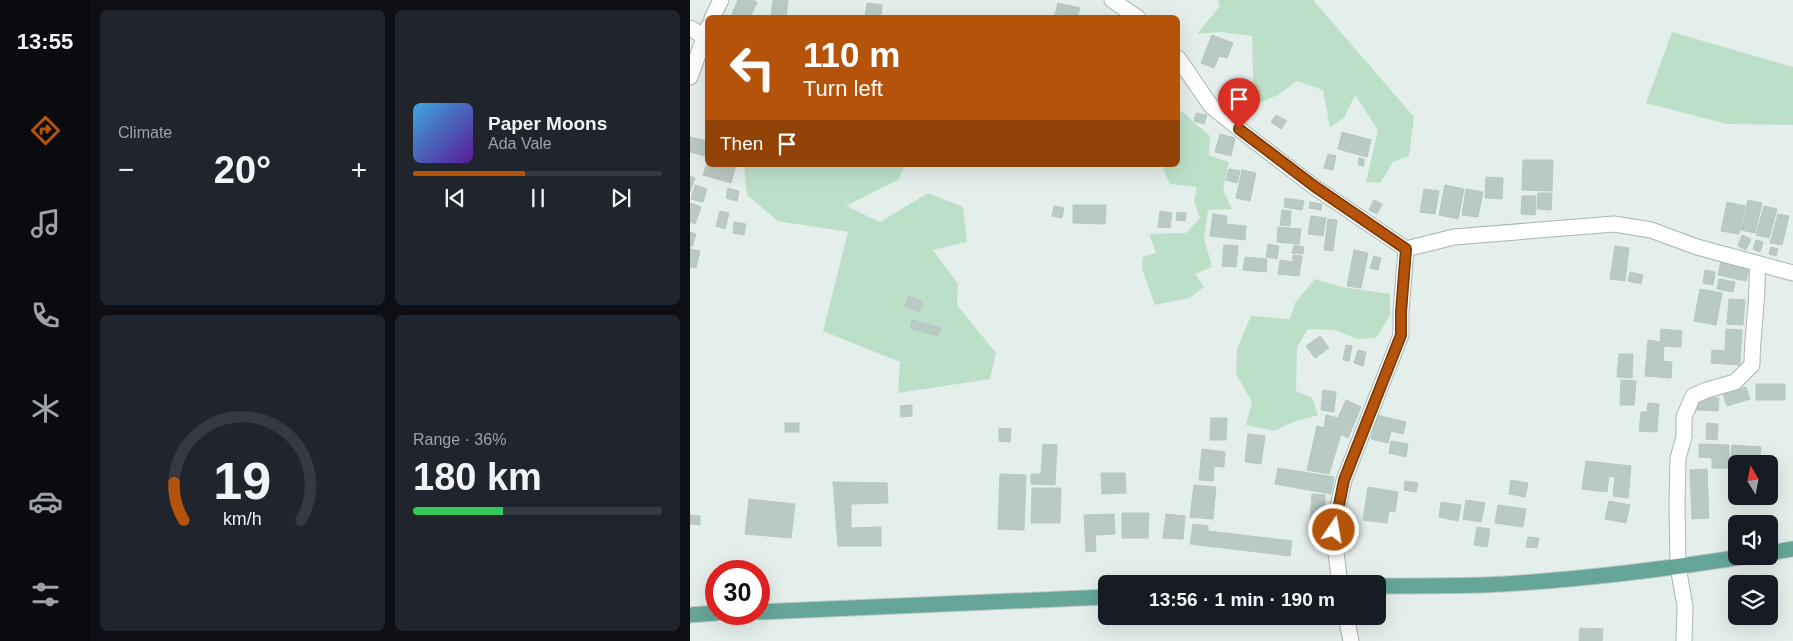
<!DOCTYPE html>
<meta charset="utf-8">
<style>
body{margin:0;font-family:Arial,sans-serif;background:#20242c;color:#f1f3f6;height:100vh;display:flex;flex-direction:column;font-size:19px;white-space:nowrap}
*{box-sizing:border-box;margin:0}
p{font-size:16px;color:#9ea1a6}
.icon{flex:none;width:28px;height:28px;fill:none;stroke:currentColor;stroke-width:2;stroke-linecap:round;stroke-linejoin:round}
.map{position:relative;flex:1;overflow:hidden}
.sheet{display:flex;flex-direction:column;gap:10px;padding:10px;background:#0d0f14;width:600px}
.sheet>*{flex:none}
.top-card{position:absolute;left:15px;top:15px;width:475px;height:152px;border-radius:8px;box-shadow:0 5px 20px #0002;background:#b45309;color:#fff;overflow:hidden}
.needle{width:32px;rotate:350deg}
.buttons{position:absolute;left:1038px;top:455px;display:grid;gap:10px}
.buttons a{display:grid;place-items:center;width:50px;height:50px;border-radius:8px;background:#171b24;box-shadow:0 5px 20px #0002;font-size:25px}
.speed{position:absolute;left:15px;top:560px;display:flex;gap:10px;font-size:25px;font-weight:700;text-align:center}
.speed>*{display:grid;place-content:center;width:65px;height:65px;border-radius:50%;background:#171b24;box-shadow:0 5px 20px #0002;line-height:1}
.speed .limit{border:8px solid #d22;background:#fff;color:#111}
.pin{position:absolute;display:grid;place-items:center;width:42px;height:42px;color:#fff;margin:-51px -21px;border-radius:50% 50% 50% 0;rotate:-45deg;box-shadow:0 0 5px #0007}
.pin .icon{rotate:45deg}
.me{position:absolute;width:55px;margin:-28px;rotate:12deg;stroke-linejoin:round;filter:drop-shadow(0 0 4px #0008)}
.turn{display:flex;align-items:center;gap:18px;height:105px;padding:0 15px;font-size:22px}
.turn .icon{width:65px;height:65px;stroke-width:2.5}
.turn b{display:block;font-size:35px;line-height:42px}
.then{display:flex;align-items:center;height:48px;padding:0 15px;background:#0003;gap:10px;font-size:19px}
.big{font-size:38px;font-weight:700;line-height:1.1}
.sheet .tile{flex:1;display:flex;flex-direction:column;justify-content:center;gap:8px;min-width:0;padding:0 18px;border-radius:8px;background:#20242c}
.sheet .dial{align-items:center;gap:0}
.dial svg{height:130px;overflow:visible;fill:none;stroke:#363941;stroke-width:7;stroke-linecap:round;text-anchor:middle}
.dial text{fill:#f1f3f6;stroke:none}
.song{display:flex;align-items:center;gap:15px}
.cover{width:60px;height:60px;border-radius:8px;background:linear-gradient(135deg,hsl(200 70% 55%),hsl(270 70% 35%))}
.played{height:5px;border-radius:2px;background:linear-gradient(90deg,#b45309 45%,#363941 45%)}
.keys{display:flex;justify-content:space-around;direction:ltr}
.heat{display:flex;justify-content:space-between;align-items:center;font-size:28px;direction:ltr}
.charge{height:8px;border-radius:4px;background:linear-gradient(90deg,#34c759 36%,#363941 0)}
.sheet .tiles{flex:1;display:grid;gap:10px;grid-template-columns:repeat(2,1fr)}
.trip{position:absolute;left:408px;top:575px;width:288px;height:50px;border-radius:8px;background:#171b24;box-shadow:0 5px 20px #0002;font-weight:700;line-height:50px;text-align:center}
main{display:flex;flex:1;min-height:0}
.dock{display:flex;flex-direction:column;width:90px;justify-content:space-around;align-items:center;background:#090b0e;color:#9ea1a6}
.dock .icon{width:35px;height:35px}
.dock .selected{color:#b45309}
.dock b{font-size:22px;color:#f1f3f6}
.map>svg:first-child{display:block}
.green{fill:#bce0c7}
.building{fill:#b9c9c3;stroke:#b6c8c1}
.lines{fill:none;stroke-linecap:round;stroke-linejoin:round}
.minor-casing{stroke:#a6b7b2;stroke-width:17}
.major-casing{stroke:#c1cac8;stroke-width:17}
.minor{stroke:#fff;stroke-width:15}
.major{stroke:#66a699;stroke-width:15}
.route-casing{stroke:#753606;stroke-width:12}
.route{stroke:#b45309;stroke-width:9}
</style>
<main>
<nav class="dock">
<b>13:55</b>
<svg class="icon selected" aria-label="directions" viewBox="0 0 24 24"><path d="M12 3l9 9-9 9-9-9zM9 14v-3h6M13 9l2 2-2 2"/></svg>
<svg class="icon" aria-label="music" viewBox="0 0 24 24"><path d="M9 18V5l10-2v13"/><circle cx="6" cy="18" r="3"/><circle cx="16" cy="16" r="3"/></svg>
<svg class="icon" aria-label="phone" viewBox="0 0 24 24"><path d="M5 4h4l2 5-3 2q2 4 5 5l2-3 5 2v4C11 20 4 13 5 4z"/></svg>
<svg class="icon" aria-label="climate" viewBox="0 0 24 24"><path d="M12 3v18M4 7l16 10M4 17L20 7"/></svg>
<svg class="icon" aria-label="car" viewBox="0 0 24 24"><path d="M5 17H2v-5l4-1 3-4h7l3 4 3 1v5h-3M9 17h6M6 11h13"/><circle cx="7" cy="17" r="2"/><circle cx="17" cy="17" r="2"/></svg>
<svg class="icon" aria-label="filters" viewBox="0 0 24 24"><path d="M4 7h16M4 17h16"/><circle cx="9" cy="7" r="2"/><circle cx="15" cy="17" r="2"/></svg>
</nav>
<section class="sheet">
<div class="tiles">
<div class="tile"><p>Climate</p>
<div class="heat"><a>−</a><b class="big">20°</b><a>+</a></div>
</div>
<div class="tile">
<div class="song"><i class="cover"></i><div><b>Paper Moons</b><p>Ada Vale</p></div></div>
<div class="played"></div>
<div class="keys"><svg class="icon" aria-label="previous" viewBox="0 0 24 24"><path d="M18 5L8 12l10 7zM5 5v14"/></svg><svg class="icon" aria-label="pause" viewBox="0 0 24 24"><path d="M8 5v14M16 5v14"/></svg><svg class="icon" aria-label="next" viewBox="0 0 24 24"><path d="M6 5l10 7-10 7zM19 5v14"/></svg></div>
</div>
<div class="tile dial"><svg viewBox="0 0 100 80">
<path d="M14 69A42 42 0 1 1 86 69"/>
<path d="M14 69A42 42 0 0 1 8 46" stroke="#b45309"/>
<text x="50" y="56" font-size="32" font-weight="700">19</text>
<text x="50" y="72" font-size="11">km/h</text>
</svg></div>
<div class="tile"><p>Range · 36%</p><b class="big">180 km</b><div class="charge"></div></div>
</div>
</section>
<div class="map">
<svg width="1103" height="641" viewBox="0 0 1103 641">
<rect width="100%" height="100%" fill="#e4eeea"/>
<!-- green -->
<g class="green">
<path d="M528,0h95l101,117 -5,39 -16,6 -13,21 -14,-1 12,-52 -23,-35 -11,23 -14,9 -7,-37 -26,-9 -19,14 -24,10 -2,-69 -31,-4 -24,2 23,-28z"/>
<path d="M982,32l121,35v58l-66,-1 -81,-21z"/>
<path d="M488,110l3,1 29,25 -1,19 20,7 -6,28 9,19 -24,1 -4,28 8,29 -17,7 9,13 -15,11 -34,7 -13,-36 1,-12 13,-4 -7,-19 37,-1 14,-15 -6,-17 3,-14 -27,-3 -8,-18 -2,-1h18z"/>
<path d="M54,165h161l-6,14 -53,27 34,16 48,-29 35,14 4,35 -34,8 25,34 -1,21 39,48 -6,26 -92,14 2,-31 -77,-31 25,-99 -70,-11 -31,-26z"/>
<path d="M625,279l26,8 49,7v21l-14,23 -19,1 -21,-9 -28,-1 -11,18 -1,44 16,7 6,17 -25,7 -19,9 -28,-6 6,-23 -16,-28 1,-25 14,-33 39,3 5,-16z"/>
</g>
<!-- building -->
<g class="building">
<path d="M48,0h14l5,2 -7,16h-11l-7,-4z"/>
<path d="M83,0h15l-2,18h-15z"/>
<path d="M177,3l15,2 -1,13h-16z"/>
<path d="M368,3l22,5 -3,10h-23z"/>
<path d="M522,35l21,8 -6,15 -8,-2 -5,12 -13,-5z"/>
<path d="M506,113l11,2 -3,9 -10,-3z"/>
<path d="M586,115l11,6 -6,8 -10,-7z"/>
<path d="M652,132l29,8 -4,17 -29,-8z"/>
<path d="M530,134l15,4 -4,18 -16,-4z"/>
<path d="M0,137l18,4 -2,15 -16,-4z"/>
<path d="M638,154l8,2 -3,14 -9,-2z"/>
<path d="M669,158l5,1v7l-6,-1z"/>
<path d="M833,160h30l-1,31 -30,-1z"/>
<path d="M18,161v4h28l-5,18 -28,-8z"/>
<path d="M539,169l11,2 -3,12 -11,-3z"/>
<path d="M552,170l14,3 -6,28 -14,-3z"/>
<path d="M0,176l5,2 -5,14z"/>
<path d="M796,177l17,1 -1,21 -17,-1z"/>
<path d="M5,185l12,4 -4,13 -12,-3z"/>
<path d="M755,185l19,4 -6,30 -19,-4z"/>
<path d="M38,188l11,3 -2,10 -11,-3z"/>
<path d="M734,189l15,2 -4,23 -15,-2z"/>
<path d="M776,189l17,3 -5,25 -16,-2z"/>
<path d="M848,193h14l-1,17 -14,-1z"/>
<path d="M832,196h14l-1,19 -14,-1z"/>
<path d="M595,198l19,3 -2,9 -18,-3z"/>
<path d="M684,200l8,4 -5,10 -8,-4z"/>
<path d="M1058,200l14,3 -7,30 -14,-3z"/>
<path d="M620,202l12,2 -1,6 -12,-2z"/>
<path d="M1037,202l18,4 -6,28 -18,-3z"/>
<path d="M1,203l10,4 -6,17 -5,-2z"/>
<path d="M383,205h33l-1,19 -32,-1z"/>
<path d="M364,206l10,2 -2,10 -10,-2z"/>
<path d="M1074,206l13,3 -8,29 -13,-3z"/>
<path d="M592,210l9,1 -1,15 -10,-1z"/>
<path d="M30,211l9,2 -4,16 -9,-3z"/>
<path d="M470,211l12,2 -2,15 -12,-1z"/>
<path d="M487,212l9,1 -1,8 -9,-1z"/>
<path d="M523,214l14,2 -1,8 20,2 -1,14 -35,-4z"/>
<path d="M1088,214l11,2 -7,29 -12,-2z"/>
<path d="M621,216l15,2 -3,18 -15,-2z"/>
<path d="M638,219l9,1 -4,31 -9,-1z"/>
<path d="M44,222l12,2 -2,11 -11,-2z"/>
<path d="M588,227l23,2 -2,15 -22,-2z"/>
<path d="M0,232l6,2 -4,13 -2,-1z"/>
<path d="M1052,235l9,4 -5,11 -8,-4z"/>
<path d="M1066,240l7,2 -3,10 -7,-3z"/>
<path d="M578,244l11,2 -2,13 -11,-2z"/>
<path d="M534,245l14,1 -2,21 -14,-1z"/>
<path d="M604,245l10,2 -1,7 -11,-1z"/>
<path d="M925,246l14,2 -4,33 -15,-2z"/>
<path d="M1081,247l7,2 -2,7 -7,-2z"/>
<path d="M0,249l10,2 -4,17 -6,-1z"/>
<path d="M664,250l14,3 -7,35 -14,-2z"/>
<path d="M603,255l9,1 -3,20 -21,-2 2,-14 13,2z"/>
<path d="M684,256l7,2 -3,12 -8,-2z"/>
<path d="M555,257l22,2 -1,13 -23,-2z"/>
<path d="M1031,261l28,6 -3,14 -28,-6z"/>
<path d="M1015,270l10,2 -2,13 -10,-2z"/>
<path d="M940,272l13,3 -2,9 -13,-3z"/>
<path d="M1029,279l16,3 -2,10 -16,-3z"/>
<path d="M1010,289l22,4 -6,32 -22,-4z"/>
<path d="M219,296l14,6 -4,10 -14,-6z"/>
<path d="M1039,299l16,1 -2,25 -16,-1z"/>
<path d="M222,320l29,8 -3,8 -28,-8z"/>
<path d="M971,329l21,2 -1,16 -17,-1 -1,15 9,1 -1,16 -26,-2 3,-36 12,2z"/>
<path d="M1036,329l16,1 -2,35 -29,-2 1,-13 13,1z"/>
<path d="M630,336l9,12 -14,10 -9,-12z"/>
<path d="M656,345l6,1 -3,15 -6,-1z"/>
<path d="M668,350l8,2 -3,14 -9,-3z"/>
<path d="M929,354h14l-1,24 -15,-1z"/>
<path d="M931,380l15,1 -2,24h-14z"/>
<rect x="1066" y="384" width="29" height="16"/>
<path d="M1056,387l4,12 -23,7 -4,-12z"/>
<path d="M633,390l13,2 -2,20 -13,-2z"/>
<path d="M1007,397l22,1 -1,13 -22,-1z"/>
<path d="M656,400l15,7 -13,31 -7,-4 -12,40 -22,-4 10,-44 7,2 2,-13 12,3z"/>
<path d="M958,403l11,1 -2,28 -18,-1 2,-19h6z"/>
<path d="M222,405v11l-11,1 -1,-11z"/>
<path d="M687,415l29,7 -3,12 -12,-3 -3,12 -17,-4z"/>
<path d="M521,418h16l-1,22h-16z"/>
<rect x="95" y="423" width="14" height="9"/>
<path d="M1017,423l11,1 -1,16 -11,-1z"/>
<path d="M309,428l12,1 -1,13 -11,-1z"/>
<path d="M558,434l17,2 -4,28 -16,-2z"/>
<path d="M701,441l17,3 -2,13 -17,-4z"/>
<path d="M353,444l14,1 -2,40 -24,-1v-10h10z"/>
<path d="M1009,444l30,1v23h-17v-10l-13,-1z"/>
<path d="M1042,445l29,2 -1,10 -14,-1 -1,8h-9v15h-7z"/>
<path d="M512,449l23,3 -1,15 -10,-1 -1,15 -14,-1z"/>
<path d="M896,461l45,5 -3,32 -15,-2 2,-19 -6,-1 -2,16 -25,-3z"/>
<path d="M588,468l56,9 -3,17 -56,-10z"/>
<path d="M1017,469l2,49 -17,1 -2,-49z"/>
<path d="M411,473h24l1,20 -24,1z"/>
<path d="M310,474l26,1 -2,55 -26,-1z"/>
<path d="M821,480l17,3 -3,14 -16,-3z"/>
<path d="M715,481l13,2 -2,9 -12,-2z"/>
<path d="M143,482l54,1 1,20 -37,1v24l30,-1v19h-43z"/>
<path d="M504,485l22,2 -3,32 -23,-2z"/>
<path d="M678,487l30,5 -3,20 -6,-1 -2,12 -24,-3z"/>
<path d="M342,488h29l-1,35h-29z"/>
<path d="M622,494l13,1 -3,39h-13z"/>
<path d="M59,499l46,5 -4,34 -46,-4z"/>
<path d="M776,500l19,3 -4,19 -18,-3z"/>
<path d="M919,501l21,4 -4,18 -21,-4z"/>
<path d="M751,502l20,3 -3,16 -19,-4z"/>
<path d="M808,505l28,4 -3,18 -28,-4z"/>
<path d="M432,513h27l-1,25h-26z"/>
<path d="M424,514l1,20 -20,1 1,16 -10,1 -2,-37z"/>
<path d="M476,514l19,2 -2,23 -20,-1z"/>
<path d="M0,515l10,1v9l-10,-1z"/>
<path d="M503,524l15,2v5l84,10 -2,15 -100,-12z"/>
<path d="M787,527l13,2 -3,18 -13,-2z"/>
<path d="M838,537l11,1 -2,10 -11,-1z"/>
<path d="M890,628l23,1 -1,12h-23z"/>
</g>
<g class="lines">
<defs>
<g id="minor">
<path d="M422,0l26,18"/>
<path d="M22,18l9,-18"/>
<path d="M0,28l13,8"/>
<path d="M488,58l33,48 42,34 60,46 93,63 48,-12 160,-13 37,6 46,17 96,26"/>
<path d="M0,77l18,-50"/>
<path d="M650,584l-7,-54 11,-50 57,-145v-23l5,-63"/>
<path d="M656,616l5,25"/>
<path d="M994,641l1,-35 -7,-39 -1,-63 1,-46 6,-21v-20l9,-21 14,-6 28,-8 17,-17c0,-34 7,-67 5,-101"/>
</g>
<g id="major">
<path d="M1079,553l24,-4"/>
<path d="M686,586c36,0 71,0 107,-1 89,-4 177,-15 265,-29"/>
<path d="M69,612l347,-15"/>
<path d="M0,615l26,-2"/>
</g>
</defs>
<!-- minor casing -->
<use href="#minor" class="minor-casing"/>
<!-- major casing -->
<use href="#major" class="major-casing"/>
<!-- minor -->
<use href="#minor" class="minor"/>
<!-- major -->
<use href="#major" class="major"/>
</g>
<g class="lines">
<defs>
<path id="route" d="M549,129l75,57 92,63 -5,63v23l-57,145 -10,50"/>
</defs>
<!-- route casing -->
<use href="#route" class="route-casing"/>
<!-- route -->
<use href="#route" class="route"/>
</g>
</svg>
<div class="buttons">
<a><svg class="needle" viewBox="-14 -14 28 28"><path d="M0-13l5 13h-10z" fill="#e53935"/><path d="M0 13l5-13h-10z" fill="#9ea1a6"/></svg></a>
<a><svg class="icon" aria-label="sound" viewBox="0 0 24 24"><path d="M4 9h4l5-4v14l-5-4H4zM17 9q2 3 0 6"/></svg></a>
<a><svg class="icon" aria-label="layers" viewBox="0 0 24 24"><path d="M12 4l9 5-9 5-9-5zM3 14l9 5 9-5"/></svg></a>
</div>
<div class="speed"><div class="limit">30</div></div>
<div class="pin" style="left:549px;top:129px;background:#d93025"><svg class="icon" aria-label="arrive" viewBox="0 0 24 24"><path d="M6 21V4h12l-3 4 3 4H6"/></svg></div>
<svg class="me" style="left:644px;top:530px" viewBox="-20 -20 40 40"><circle r="17" fill="#b45309" stroke="#fff" stroke-width="3"/><path d="M0-11L8 9 0 5-8 9z" fill="#fff"/></svg>
<div class="trip">13:56 · 1 min · 190 m</div>
<div class="top-card">
<div class="turn"><svg class="icon" aria-label="left" viewBox="0 0 24 24"><path d="M17 20v-9H6M10 6l-5 5 5 5"/></svg><div><b>110 m</b>Turn left</div></div>
<div class="then">Then<svg class="icon" aria-label="arrive" viewBox="0 0 24 24"><path d="M6 21V4h12l-3 4 3 4H6"/></svg></div>
</div>
</div>
</main>
